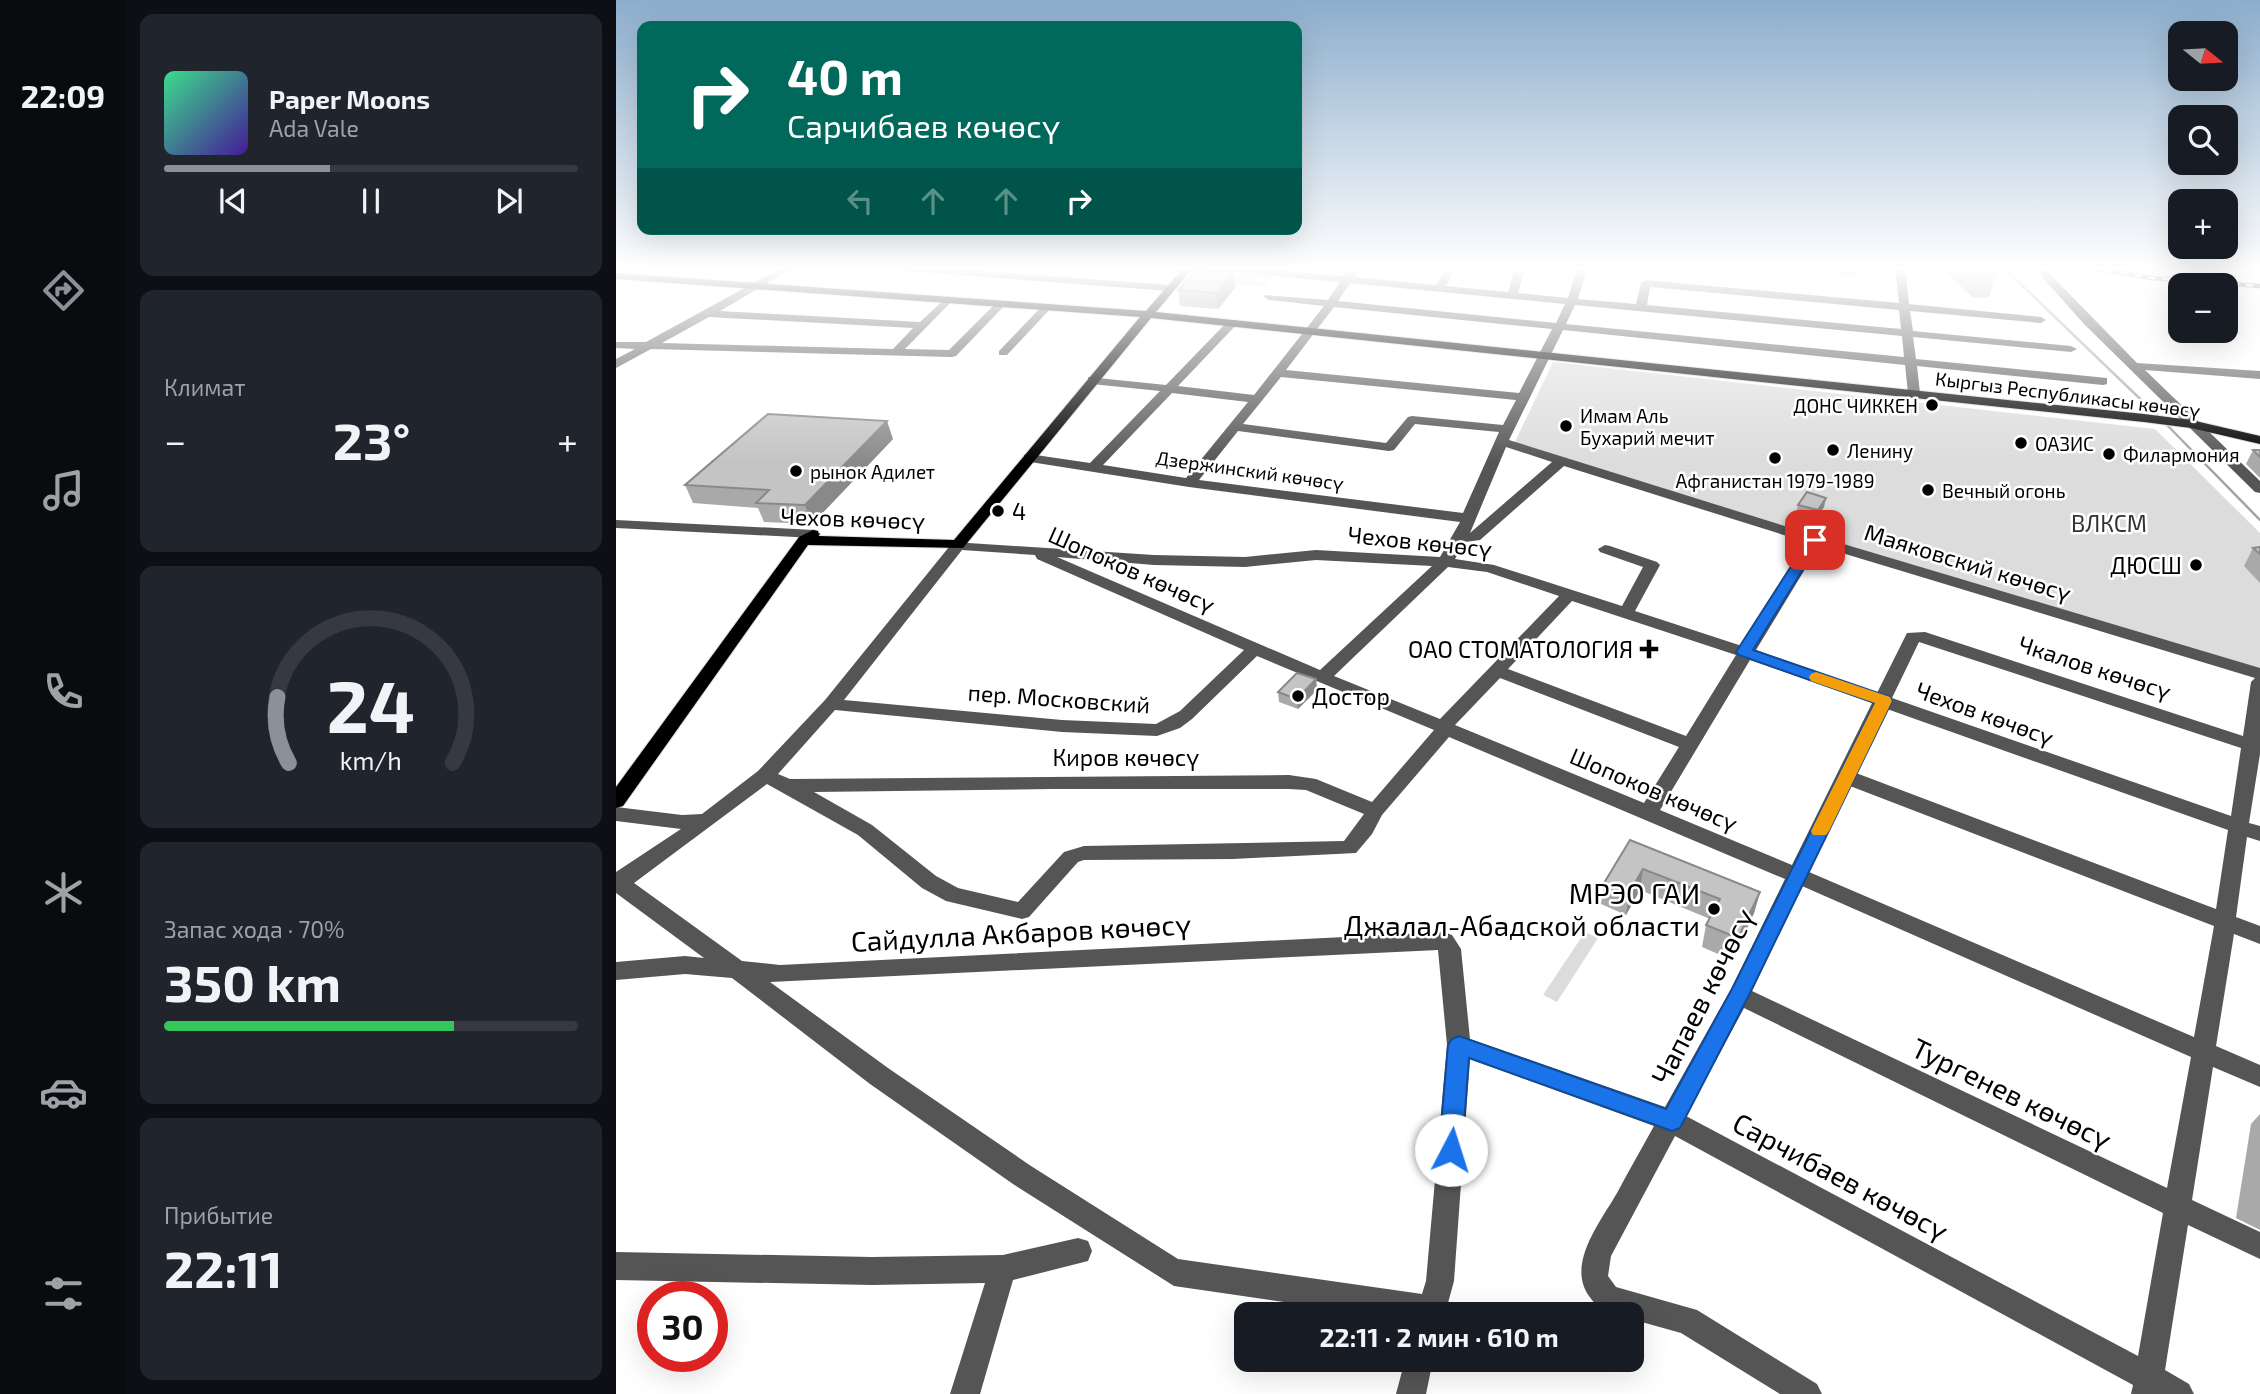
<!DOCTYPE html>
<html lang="ru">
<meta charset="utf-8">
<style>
body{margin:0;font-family:"Exo 2",sans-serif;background:#20242c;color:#f1f3f6;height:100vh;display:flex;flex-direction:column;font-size:26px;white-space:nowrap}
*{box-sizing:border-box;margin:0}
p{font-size:23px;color:#9ea1a6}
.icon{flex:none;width:38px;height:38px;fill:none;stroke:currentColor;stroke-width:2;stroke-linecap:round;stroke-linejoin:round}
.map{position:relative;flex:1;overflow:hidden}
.details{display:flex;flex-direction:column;gap:14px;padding:14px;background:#0d0f14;width:490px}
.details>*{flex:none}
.hud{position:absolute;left:21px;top:21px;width:665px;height:214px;border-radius:14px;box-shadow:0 7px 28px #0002;background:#00695c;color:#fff;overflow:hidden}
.needle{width:46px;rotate:108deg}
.fabs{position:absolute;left:1552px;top:21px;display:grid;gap:14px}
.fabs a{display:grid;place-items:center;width:70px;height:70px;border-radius:14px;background:#171b24;box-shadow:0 7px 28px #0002;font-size:35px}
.speed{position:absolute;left:21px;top:1281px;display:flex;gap:14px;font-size:35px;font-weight:700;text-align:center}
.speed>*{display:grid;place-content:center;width:91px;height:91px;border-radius:50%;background:#171b24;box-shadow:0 7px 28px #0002;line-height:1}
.speed .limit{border:10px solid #d22;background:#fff;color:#111}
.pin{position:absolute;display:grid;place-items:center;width:60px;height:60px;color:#fff;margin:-30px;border-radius:14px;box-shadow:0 4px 10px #0006}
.me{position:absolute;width:77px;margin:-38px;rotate:5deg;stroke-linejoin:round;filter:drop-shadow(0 0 5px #0008)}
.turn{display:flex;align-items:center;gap:24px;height:147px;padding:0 35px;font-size:32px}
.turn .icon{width:91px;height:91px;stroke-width:2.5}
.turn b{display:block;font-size:49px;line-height:60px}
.lanes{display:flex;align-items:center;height:66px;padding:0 35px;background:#0003;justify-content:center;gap:35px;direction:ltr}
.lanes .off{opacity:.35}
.big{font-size:52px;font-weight:700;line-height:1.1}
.details .card{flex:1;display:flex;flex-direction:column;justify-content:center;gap:10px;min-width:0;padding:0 24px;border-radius:14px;background:#20242c}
.details .dial{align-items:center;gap:0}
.dial svg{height:182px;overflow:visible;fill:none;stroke:#363941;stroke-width:7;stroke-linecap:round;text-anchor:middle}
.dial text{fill:#f1f3f6;stroke:none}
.song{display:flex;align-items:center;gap:21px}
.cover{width:84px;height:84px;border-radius:10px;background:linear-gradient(135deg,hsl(150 70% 55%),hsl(260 70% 35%))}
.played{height:7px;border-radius:4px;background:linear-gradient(90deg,#8c9099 40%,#363941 40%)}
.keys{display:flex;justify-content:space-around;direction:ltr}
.heat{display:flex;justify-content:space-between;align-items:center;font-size:38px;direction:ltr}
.charge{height:10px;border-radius:5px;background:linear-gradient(90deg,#34c759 70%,#363941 0)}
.trip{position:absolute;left:618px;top:1302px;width:410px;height:70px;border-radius:14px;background:#171b24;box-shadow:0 7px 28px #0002;font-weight:700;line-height:70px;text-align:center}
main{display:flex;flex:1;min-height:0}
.dock{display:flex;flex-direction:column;width:126px;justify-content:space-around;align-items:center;background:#090b0e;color:#9ea1a6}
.dock .icon{width:49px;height:49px}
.dock .selected{color:#8c9099}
.dock b{font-size:32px;color:#f1f3f6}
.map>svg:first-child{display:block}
.green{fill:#dcdcdc}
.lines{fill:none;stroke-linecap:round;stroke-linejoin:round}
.stream{stroke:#a3a3a3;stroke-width:2.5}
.major-casing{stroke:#dbdbdb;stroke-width:2}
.minor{fill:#555;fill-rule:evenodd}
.major{fill:#000;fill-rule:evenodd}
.rail-casing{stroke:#000;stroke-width:4.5}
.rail{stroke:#fff;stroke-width:2.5;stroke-dasharray:7;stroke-linecap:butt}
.wall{fill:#a9a9a9}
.shaded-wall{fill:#898989}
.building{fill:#c4c4c4;stroke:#898989;stroke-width:2}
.route{fill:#1a73e8;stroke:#114b97;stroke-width:2}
.slow{fill:#f59e0b}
.poi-dot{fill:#000;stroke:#fff;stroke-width:2.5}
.labels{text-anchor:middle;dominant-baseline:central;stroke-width:5;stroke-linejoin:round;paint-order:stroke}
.far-street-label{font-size:19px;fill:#000;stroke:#fff}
.far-poi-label{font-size:19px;fill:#000;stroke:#fff;text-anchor:start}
.poi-label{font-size:23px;fill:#000;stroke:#fff;text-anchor:start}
.street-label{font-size:23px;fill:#000;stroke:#fff}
.park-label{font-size:23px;fill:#333;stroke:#fff}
.near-poi-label{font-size:28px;fill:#000;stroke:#fff;text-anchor:end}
.near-street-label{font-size:28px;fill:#000;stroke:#fff}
</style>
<main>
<nav class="dock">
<b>22:09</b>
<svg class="icon selected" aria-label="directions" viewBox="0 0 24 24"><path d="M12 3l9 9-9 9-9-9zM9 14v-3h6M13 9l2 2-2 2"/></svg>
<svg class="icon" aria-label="music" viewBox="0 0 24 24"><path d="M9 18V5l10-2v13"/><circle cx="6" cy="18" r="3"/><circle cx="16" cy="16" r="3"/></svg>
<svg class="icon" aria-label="phone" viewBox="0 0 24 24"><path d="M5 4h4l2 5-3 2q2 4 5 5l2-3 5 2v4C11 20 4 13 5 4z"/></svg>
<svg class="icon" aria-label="climate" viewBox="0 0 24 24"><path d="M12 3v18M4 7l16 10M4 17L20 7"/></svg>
<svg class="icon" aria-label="car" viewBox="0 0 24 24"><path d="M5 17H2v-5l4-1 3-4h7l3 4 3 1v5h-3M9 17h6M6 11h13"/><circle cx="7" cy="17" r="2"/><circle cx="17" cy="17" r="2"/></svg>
<svg class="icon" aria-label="filters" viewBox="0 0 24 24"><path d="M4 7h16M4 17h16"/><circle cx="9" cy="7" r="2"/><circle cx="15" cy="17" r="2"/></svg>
</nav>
<section class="details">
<div class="card">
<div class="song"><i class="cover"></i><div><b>Paper Moons</b><p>Ada Vale</p></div></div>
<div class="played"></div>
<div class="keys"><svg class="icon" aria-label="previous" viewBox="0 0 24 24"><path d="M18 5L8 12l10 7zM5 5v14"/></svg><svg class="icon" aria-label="pause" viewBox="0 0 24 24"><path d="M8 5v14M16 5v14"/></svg><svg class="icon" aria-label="next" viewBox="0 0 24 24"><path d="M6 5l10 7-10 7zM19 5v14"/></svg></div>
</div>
<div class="card"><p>Климат</p>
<div class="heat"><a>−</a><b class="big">23°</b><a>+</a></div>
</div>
<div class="card dial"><svg viewBox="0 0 100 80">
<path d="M14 69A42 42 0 1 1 86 69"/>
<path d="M14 69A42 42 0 0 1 9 40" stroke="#8c9099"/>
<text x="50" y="56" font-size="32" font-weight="700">24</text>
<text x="50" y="72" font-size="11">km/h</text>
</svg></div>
<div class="card"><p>Запас хода · 70%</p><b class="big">350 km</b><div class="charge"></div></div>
<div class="card"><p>Прибытие</p><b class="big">22:11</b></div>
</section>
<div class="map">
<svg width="1644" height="1394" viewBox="0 0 1644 1394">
<rect width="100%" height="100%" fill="#fff"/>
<!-- green -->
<g class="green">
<path d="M587,269l71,6 -11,12 -72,-6z"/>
<path d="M937,362l602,67 105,104v139l-746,-228z"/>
<path d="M969,932l13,6 -41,64 -14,-7z"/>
</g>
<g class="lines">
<!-- stream -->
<g class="stream">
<path d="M1388,268l155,149"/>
<path d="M1550,424l94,96"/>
</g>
<defs>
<path id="major" d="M567,268h10l-37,44 988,102 47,6 69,16v8l-69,-16 -47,-6 -993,-104 -188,230 -155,-3 -185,261 -7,2v-21l183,-250 14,-7 5,1 1,5 135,4 186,-223 -524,-38v-6l530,38z"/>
</defs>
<!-- major casing -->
<use href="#major" class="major-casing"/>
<!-- minor -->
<g class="minor">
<path d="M165,268h12l-73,43 200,11 28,-26 5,3 -1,2 -47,48 44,1 48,-48 9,2 -50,52 -4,1 -301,-8 -35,19v-9l19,-10 -19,-1v-6h30zM93,317l204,11 -20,21 -231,-6z"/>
<path d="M283,268h41l230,17 5,3 -5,3 -266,-20z"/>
<path d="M602,268h33l93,8 6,-8h10l-6,9 82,8 10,-17h10l-10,18 62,6 7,-24h10l-7,25 50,5 8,-26 -2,-4h10l2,4 -8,27 58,5 5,-21 5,-3 253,23 -4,-35h10l4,36 132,13 5,3 -5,3 -131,-12 3,20 158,15 6,3 -6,3 -158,-15 3,22 191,19v6l-4,1 -186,-19 3,27 -6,4 -6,-4 -3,-28 -342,-35 -54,110 311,97 440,131v86l-11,69 11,3v15l-13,-4 -11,80 24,9v18l-26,-10 -18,112 44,19v22l-47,-20 -21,133 68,32v27l-72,-34 -23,145 24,14 5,10h-63l2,-9 -458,-249 -64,120 -3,20 8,11 81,23 120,74 5,10h-42l-99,-61 -50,-14v-5c-20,0 -30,-1 -42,-18 -23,-32 12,-75 28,-103 12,-23 25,-45 37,-67l-184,-67 -16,222 -9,33h-78l-193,-28 -161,-102 -143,-100 -138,-106 -47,-4 -69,6v-18l69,-6 19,2 -88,-65v-21l65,-43 -65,-8v-14l66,8 20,-1 56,-43 67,-71 128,-158 201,13 91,2 71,-7 124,7 20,-35 -271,-35 -165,-26v-6l5,-1 61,9 70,-72 -68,-7 -4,-1v-6l78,8 62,-64 10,2 -60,63 76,9 70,-89 -55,-6 -5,-3 1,-2 63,5 12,-18 -117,-11zM734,283l215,21 -9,19 -218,-22zM1034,287l249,23 2,19 -254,-24zM959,305l327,31 2,21 -338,-33zM718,307l218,22 -33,64 -233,-23zM665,377l235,23 -13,25 -91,-9 -4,1 -22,26 -143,-19zM556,393l76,9 -62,76 -83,-13zM799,424l84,8 -36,81 -264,-33 39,-49 151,20 5,-1zM890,447l46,15 -82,71zM948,466l242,76 -64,104 -107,-35 25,-46 -3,-3 -47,-16 -5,-1 -7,4 2,3 43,15 -21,39 -128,-41 -39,-6 10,-17 15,-2zM1203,546l436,132 -4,4 -8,54 -318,-104 -18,1 -30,60 -121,-43zM346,550l73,5 2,4 207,91 -64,61 -24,13 -94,-4 -218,-20zM441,557l97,8 91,2 71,-7 116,6 -112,104zM832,567l39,5 72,24 -119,123 -106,-43zM956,601l164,54 -50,81 -178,-67zM1303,642l322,106 -10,68 -339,-118zM641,656l177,74 -62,72 -56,-23 -27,-4 -499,4 -12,-5 57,-64 227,22 95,4 23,-8 12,-9zM1134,660l122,43 -80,162 -132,-55zM884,678l179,69 -35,56 -189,-78zM1271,709l341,121 -12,79 -360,-136zM833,737l336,142 -54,110 -66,118 -195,-68 -9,-90 -9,-14 -8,-3 -664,33 -38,-4 -108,-78 133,-99 91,51 64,53 24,13 76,18 7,-2 49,-55 6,-2 149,-1 123,-6 16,-19 10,-19zM1234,786l364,140 -20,111 -385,-165zM436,789h237l17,1 58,24 -20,27 -260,5 -20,6 -46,50 -60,-14 -22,-12 -64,-51 -58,-33zM1186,886l389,171 -24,131 -415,-197zM822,950l9,95 -21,236 -4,13 -244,-35 -147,-93 -143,-98 -118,-86zM1128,1008l419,205 -25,143 -452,-240z"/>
<path d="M1418,268h10l93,95 123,8v8l-115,-9 115,111v12l-5,-1 -171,-168z"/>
<path d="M427,305l9,2 -45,48h-8v-4z"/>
<path d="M0,520l198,10 7,4 -7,4 -198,-10z"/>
<path d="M462,1238l10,3 4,10 -4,10 -75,19 -33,114h-30l35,-111 -113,2 -256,-5v-28l256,5 131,-2z"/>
<path d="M789,1360h28l-7,34h-30z"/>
</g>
<!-- major -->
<use href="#major" class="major"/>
<defs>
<path id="rail" d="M1477,268l58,10 109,8"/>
</defs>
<!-- rail casing -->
<use href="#rail" class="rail-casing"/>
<!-- rail -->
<use href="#rail" class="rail"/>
</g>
<!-- wall -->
<g class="wall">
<path d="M1207,268h54l-30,9z"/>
<path d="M1324,268h50l7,5 -8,24 -15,1z"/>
<path d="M618,272l1,16 -17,21 -38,-3 -2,-16z"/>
<path d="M277,439l-81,85 -48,-2 -6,-14 -65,-5 -8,-18z"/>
<path d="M1637,450h7v28l-14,-14z"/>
<path d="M1182,505l26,2 -9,13 -19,-6z"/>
<path d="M1644,547v36l-16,-17 9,-18z"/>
<path d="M700,679l1,11 -19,19 -19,-7 -1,-10z"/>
<path d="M1014,840l130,52 -6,21 -22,47 -30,-13 4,-22 4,-6 -70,-29 -14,25 -25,-11 3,-21z"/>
<path d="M1644,1114v116l-24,-12 15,-94z"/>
</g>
<!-- shaded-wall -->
<g class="shaded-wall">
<path d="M1233,268h28l-30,9z"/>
<path d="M618,272l1,16 -17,21 -2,-16z"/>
<path d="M271,421l6,18 -81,85 -7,-19z"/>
<path d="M1210,498l-2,9 -9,13 3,-10z"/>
<path d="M700,679l1,11 -19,19 -1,-10z"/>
<path d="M1027,869l-3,21 -14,25 3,-22z"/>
<path d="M1144,892l-6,21 -22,47 6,-22z"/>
</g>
<!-- building -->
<g class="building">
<path d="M1358,268h16l7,5 -16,1z"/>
<path d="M581,270l37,2 -18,21 -38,-3z"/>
<path d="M152,414l119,7 -82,84 -49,-2 13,-13 -84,-5z"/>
<path d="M1637,450h7v7z"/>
<path d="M1191,492l19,6 -8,12 -20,-5z"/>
<path d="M1644,547v7l-7,-6z"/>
<path d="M681,673l19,6 -19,20 -19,-7z"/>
<path d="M1014,840l130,52 -22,46 -32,-13 14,-26 -77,-30 -14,24 -25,-10z"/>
</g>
<!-- sky -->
<linearGradient id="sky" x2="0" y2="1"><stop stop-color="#8cadcc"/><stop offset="0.58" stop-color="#fff"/><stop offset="1" stop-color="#fff" stop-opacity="0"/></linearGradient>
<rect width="1644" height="463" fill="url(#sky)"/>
<!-- route -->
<path class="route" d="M1199,535l6,5 -68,110 137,47 2,4 -143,294 -69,133 -8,3 -203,-73 -7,92 -3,8 -8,3 -8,-3 -4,-8 9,-105 4,-6 7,-3 207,73 66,-120 143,-286 -136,-48 -3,-3 72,-112z"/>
<!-- slow -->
<path class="slow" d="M1200,672l74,25 2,4 -63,130 -3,4h-13l-2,-4 64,-128 -64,-22 -2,-4 2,-3z"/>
<!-- markers -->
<g class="poi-dot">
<circle cx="1316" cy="405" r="7"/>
<circle cx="950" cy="426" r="7"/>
<circle cx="1405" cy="443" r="7"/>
<circle cx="1217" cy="450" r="7"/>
<circle cx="1493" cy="454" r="7"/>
<circle cx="1159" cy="458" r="7"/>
<circle cx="180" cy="471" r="7"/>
<circle cx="1312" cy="490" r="7"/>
<circle cx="382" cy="511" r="7"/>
<circle cx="1580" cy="565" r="7"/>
<path d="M1029.5 638.5h7v7h7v7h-7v7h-7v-7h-7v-7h7z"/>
<circle cx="682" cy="696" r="7"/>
<circle cx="1098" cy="909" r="7"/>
</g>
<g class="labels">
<!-- far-street labels -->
<g class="far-street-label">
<text transform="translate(1452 394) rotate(7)">Кыргыз Республикасы көчөсү</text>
<text transform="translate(634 470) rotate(8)">Дзержинский көчөсү</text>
</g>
<!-- far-poi labels -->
<g class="far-poi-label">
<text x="1302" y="405" text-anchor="end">ДОНС ЧИККЕН</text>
<text x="964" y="415">Имам Аль<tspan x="964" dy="22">Бухарий мечит</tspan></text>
<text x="1419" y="443">ОАЗИС</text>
<text x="1231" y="450">Ленину</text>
<text x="1507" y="454">Филармония</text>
<text x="194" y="471">рынок Адилет</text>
<text x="1159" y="480" text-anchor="middle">Афганистан 1979-1989</text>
<text x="1326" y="490">Вечный огонь</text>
</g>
<!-- poi labels -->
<g class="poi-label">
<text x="396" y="511">4</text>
<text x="1566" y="565" text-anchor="end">ДЮСШ</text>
<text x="1017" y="649" text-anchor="end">ОАО СТОМАТОЛОГИЯ</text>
<text x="696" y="696">Достор</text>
</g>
<!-- street labels -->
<g class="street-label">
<text transform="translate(237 518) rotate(2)">Чехов көчөсү</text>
<text transform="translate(804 541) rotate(6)">Чехов көчөсү</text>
<text transform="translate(1352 562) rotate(17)">Маяковский көчөсү</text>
<text transform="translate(516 569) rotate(24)">Шопоков көчөсү</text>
<text transform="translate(1479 667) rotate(18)">Чкалов көчөсү</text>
<text transform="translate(443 698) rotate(4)">пер. Московский</text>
<text transform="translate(1369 713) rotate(20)">Чехов көчөсү</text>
<text x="510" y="757">Киров көчөсү</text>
<text transform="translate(1038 789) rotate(23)">Шопоков көчөсү</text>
</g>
<!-- park labels -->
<g class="park-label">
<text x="1493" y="523">ВЛКСМ</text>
</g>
<!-- near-poi labels -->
<g class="near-poi-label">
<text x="1084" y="893">МРЭО ГАИ<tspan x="1084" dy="32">Джалал-Абадской области</tspan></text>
</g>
<!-- near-street labels -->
<g class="near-street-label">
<text transform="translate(405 932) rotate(-3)">Сайдулла Акбаров көчөсү</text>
<text transform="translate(1086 996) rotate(-63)">Чапаев көчөсү</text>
<text transform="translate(1396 1093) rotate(26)">Тургенев көчөсү</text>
<text transform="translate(1225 1176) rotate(28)">Сарчибаев көчөсү</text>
</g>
</g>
</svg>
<div class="fabs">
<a><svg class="needle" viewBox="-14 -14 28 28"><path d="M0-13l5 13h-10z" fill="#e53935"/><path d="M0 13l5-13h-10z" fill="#9ea1a6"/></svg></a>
<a><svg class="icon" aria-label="search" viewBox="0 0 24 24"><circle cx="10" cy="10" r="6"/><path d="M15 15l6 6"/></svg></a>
<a>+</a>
<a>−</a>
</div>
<div class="speed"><div class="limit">30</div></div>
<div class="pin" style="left:1199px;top:540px;background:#d93025"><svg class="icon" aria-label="arrive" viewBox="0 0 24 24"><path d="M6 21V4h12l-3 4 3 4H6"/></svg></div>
<svg class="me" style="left:835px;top:1150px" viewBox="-20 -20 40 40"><circle r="19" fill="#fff"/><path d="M0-13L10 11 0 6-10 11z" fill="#1a73e8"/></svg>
<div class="trip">22:11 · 2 мин · 610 m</div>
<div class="hud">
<div class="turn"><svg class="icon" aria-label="right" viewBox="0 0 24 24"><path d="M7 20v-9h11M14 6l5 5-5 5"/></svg><div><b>40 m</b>Сарчибаев көчөсү</div></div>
<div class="lanes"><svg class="icon off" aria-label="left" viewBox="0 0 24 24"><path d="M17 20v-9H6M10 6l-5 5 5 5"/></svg><svg class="icon off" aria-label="ahead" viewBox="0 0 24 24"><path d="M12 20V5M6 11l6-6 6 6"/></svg><svg class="icon off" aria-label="ahead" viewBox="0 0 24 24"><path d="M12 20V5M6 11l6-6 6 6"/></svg><svg class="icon" aria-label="right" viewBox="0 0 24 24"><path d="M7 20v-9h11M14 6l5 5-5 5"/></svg></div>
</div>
</div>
</main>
